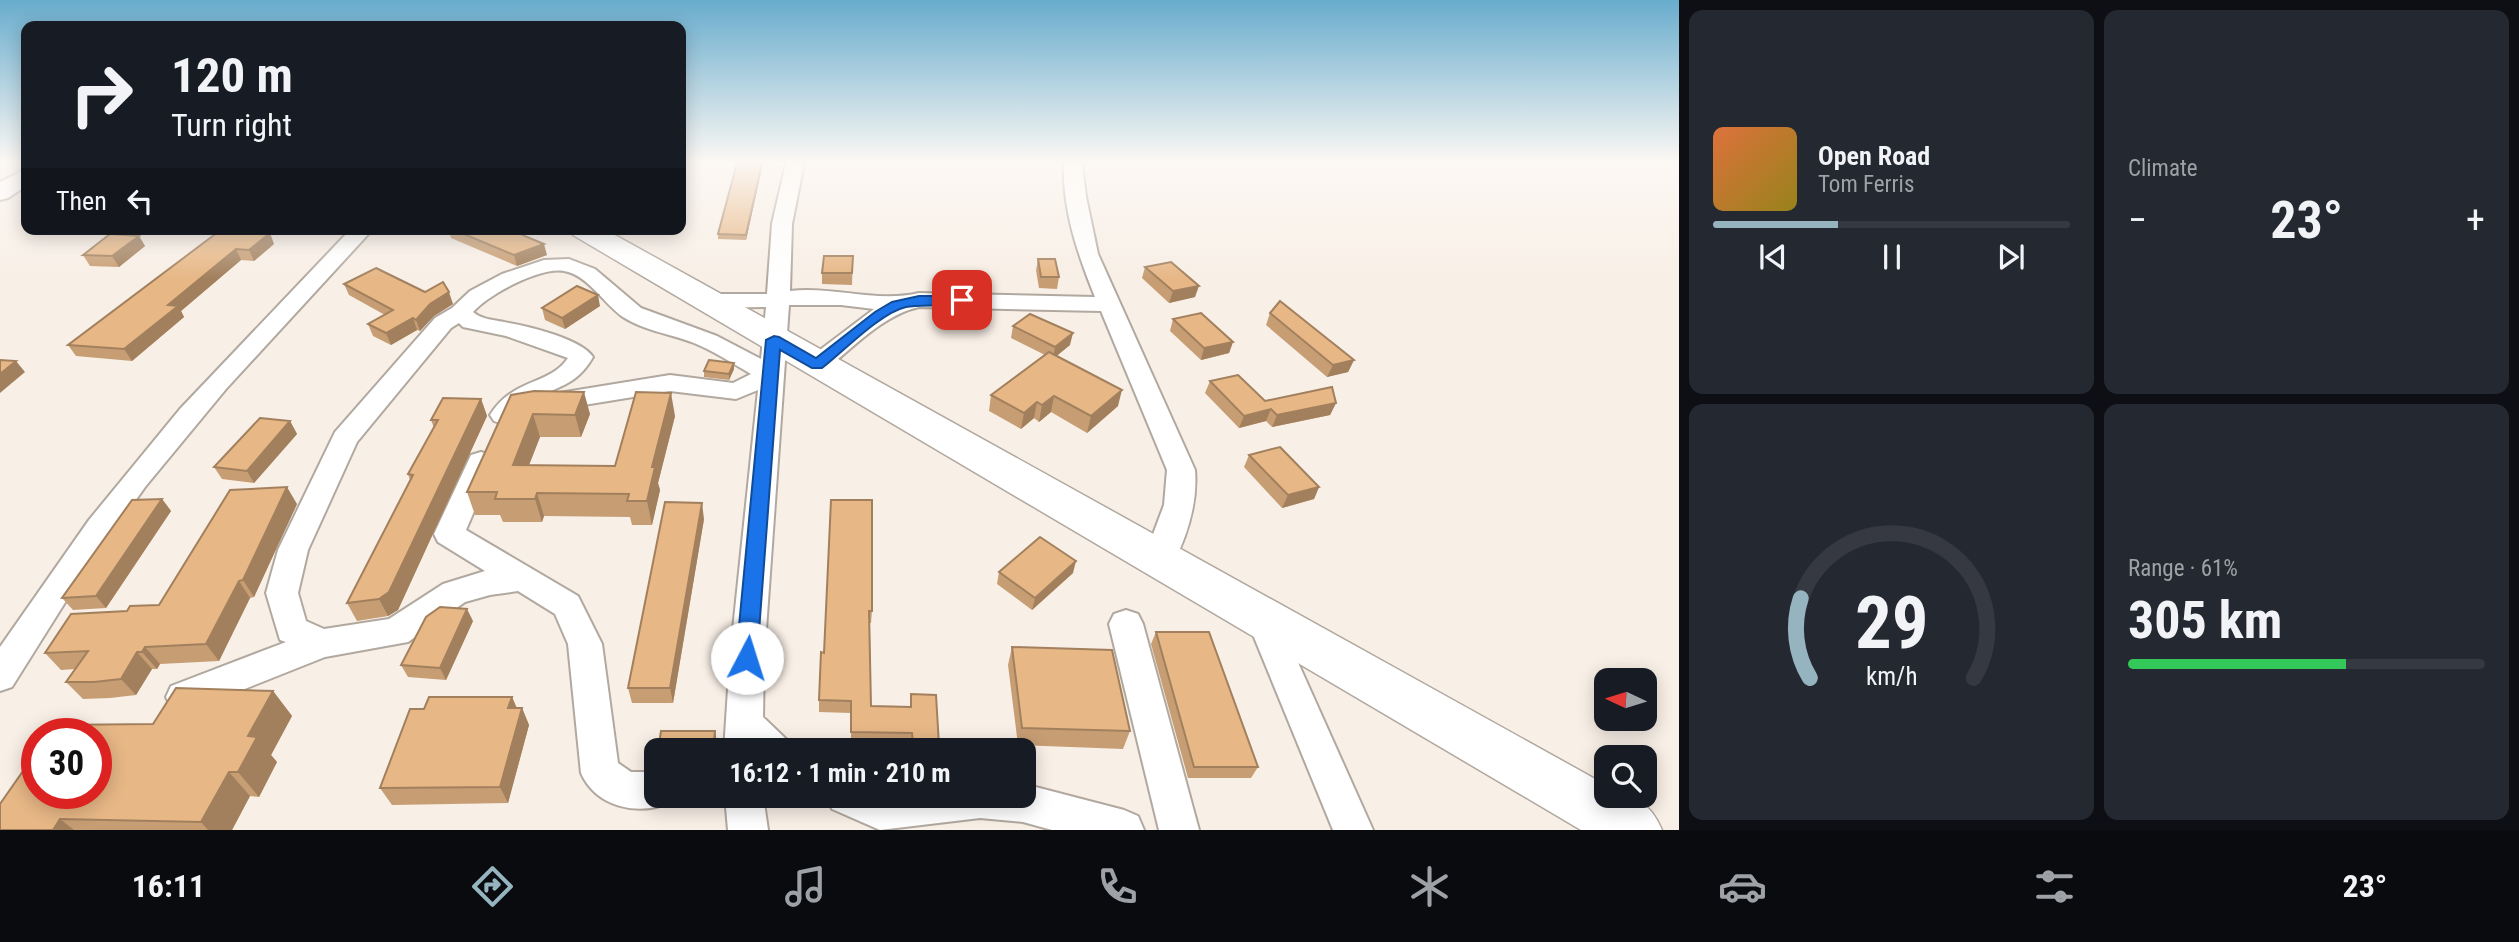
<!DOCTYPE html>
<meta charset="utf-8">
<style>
body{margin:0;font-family:"Roboto Condensed",sans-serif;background:#242831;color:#f1f3f6;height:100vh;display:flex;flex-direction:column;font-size:26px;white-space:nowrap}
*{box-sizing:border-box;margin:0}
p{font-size:23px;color:#9ea1a6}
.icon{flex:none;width:38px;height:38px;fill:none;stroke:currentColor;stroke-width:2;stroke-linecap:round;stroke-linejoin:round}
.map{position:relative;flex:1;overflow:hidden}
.details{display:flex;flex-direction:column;gap:10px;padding:10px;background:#0d0f14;width:840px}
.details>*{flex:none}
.banner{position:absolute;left:21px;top:21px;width:665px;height:214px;border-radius:14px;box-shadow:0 4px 18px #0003;background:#171b24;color:#f1f3f6;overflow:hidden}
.needle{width:46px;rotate:274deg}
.buttons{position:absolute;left:1594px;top:668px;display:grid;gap:14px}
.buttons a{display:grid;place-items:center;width:63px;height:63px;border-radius:14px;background:#171b24;box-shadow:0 4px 18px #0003;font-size:35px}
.speed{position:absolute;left:21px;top:718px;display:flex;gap:14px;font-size:35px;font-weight:700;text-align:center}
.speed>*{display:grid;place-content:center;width:91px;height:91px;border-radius:50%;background:#171b24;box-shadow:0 4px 18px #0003;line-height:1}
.speed .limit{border:10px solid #d22;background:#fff;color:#111}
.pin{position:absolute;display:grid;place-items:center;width:60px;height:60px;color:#fff;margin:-30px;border-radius:14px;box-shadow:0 4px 10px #0006}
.me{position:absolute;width:77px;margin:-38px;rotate:5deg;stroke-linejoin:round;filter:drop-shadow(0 0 5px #0008)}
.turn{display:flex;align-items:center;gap:24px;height:147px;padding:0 35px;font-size:32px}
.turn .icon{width:91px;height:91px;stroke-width:2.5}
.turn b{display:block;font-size:49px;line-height:60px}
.then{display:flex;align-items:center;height:66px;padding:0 35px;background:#0003;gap:14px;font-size:26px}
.big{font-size:52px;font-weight:700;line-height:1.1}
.details .card{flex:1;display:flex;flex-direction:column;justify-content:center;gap:10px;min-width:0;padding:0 24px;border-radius:14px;background:#242831}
.details .dial{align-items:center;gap:0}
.dial svg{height:182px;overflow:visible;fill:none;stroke:#363941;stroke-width:7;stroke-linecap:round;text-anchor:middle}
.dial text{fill:#f1f3f6;stroke:none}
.song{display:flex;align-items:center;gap:21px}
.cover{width:84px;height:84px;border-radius:10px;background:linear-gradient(135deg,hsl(20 70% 55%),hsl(50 70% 35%))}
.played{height:7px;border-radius:4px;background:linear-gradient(90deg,#96b4bf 35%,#363941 35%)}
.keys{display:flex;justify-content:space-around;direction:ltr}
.heat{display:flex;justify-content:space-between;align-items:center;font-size:38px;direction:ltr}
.charge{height:10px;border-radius:5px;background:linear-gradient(90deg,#34c759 61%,#363941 0)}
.details .tiles{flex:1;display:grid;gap:10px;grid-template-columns:repeat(2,1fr)}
.trip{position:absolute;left:644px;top:738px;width:392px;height:70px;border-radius:14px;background:#171b24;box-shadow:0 4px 18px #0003;font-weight:700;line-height:70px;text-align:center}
.tab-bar{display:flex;height:112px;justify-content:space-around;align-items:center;background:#090b0e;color:#9ea1a6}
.tab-bar .icon{width:49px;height:49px}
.tab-bar .on{color:#96b4bf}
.tab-bar b{font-size:32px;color:#f1f3f6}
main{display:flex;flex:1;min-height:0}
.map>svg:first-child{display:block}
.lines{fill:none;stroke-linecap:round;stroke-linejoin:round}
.minor-casing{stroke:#b1a89f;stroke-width:4}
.tertiary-casing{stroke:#b1a89f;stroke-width:4}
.secondary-casing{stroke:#b1a89f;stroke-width:3}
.minor{fill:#fff;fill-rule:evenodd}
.tertiary{fill:#fff;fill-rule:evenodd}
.secondary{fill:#fff;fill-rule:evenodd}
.wall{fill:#c79d73}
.shaded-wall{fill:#a2805e}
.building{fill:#e7b786;stroke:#a2805e;stroke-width:2}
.route{fill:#1a73e8;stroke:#114b97;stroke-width:2}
</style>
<main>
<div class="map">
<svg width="1679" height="830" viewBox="0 0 1679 830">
<rect width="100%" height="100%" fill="#f8efe6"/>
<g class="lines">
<defs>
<g id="minor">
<path d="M786,163h18l-12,61 -2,67c43,-5 87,12 129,2l176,4c-17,-42 -33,-88 -31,-134h18l4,34 12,57 97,216c3,35 -9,69 -25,100l-11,3 -11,-3 -5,-9 21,-56 3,-35 -66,-159 -182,-4c-36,8 -65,40 -93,62l-9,3 -9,-3 -3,-5 3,-5 66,-50 -33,-4h-52l-25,353 -1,59 23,22 6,12h-68l6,-93 28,-268 -22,9 -66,-8 -117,19 -9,-2 -4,-6 4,-6 9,-2 117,-19 63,8 18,-9c-19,-11 -37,-23 -57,-31 -23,-9 -49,-12 -71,-26 -19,-13 -35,-42 -59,-46 -24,-4 -75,23 -91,41 9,8 24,8 36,11 22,4 72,16 84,34 -17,30 -36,28 -63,45 -8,5 -13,16 -20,20 -5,3 -11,1 -16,-1l-4,-6c24,-38 59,-29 78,-57l-62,-22 -43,-9 -4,-4 -8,5 -94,114 -49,108 -10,43 8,28 18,8 65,-10 54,-35 42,-13 -47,-29 -4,-8 37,-79 10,-3 10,3 4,7 -29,68 112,66 24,48 16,119 13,9h25v24h17l-3,7c-33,13 -74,4 -89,-30l-13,-129 -13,-30 -37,-23 -28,4 -25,7 -57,40 -83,15 -141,56 -13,-5 -5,-11 5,-11 115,-44 -6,-2 -14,-47 12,-43 57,-118 100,-114 17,-10 18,-17 32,-17 42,-14 25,-1 26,10 46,39 76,28 44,23 5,-52 -59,1 -8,-2 -3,-5 3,-5 8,-2h60l5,-70z"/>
<path d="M351,229h22l-147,160 -81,98 -69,98 -64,102 -12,4v-44l89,-127 91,-111z"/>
<path d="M1263,606l12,4 4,10 94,210h-40l-86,-210 4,-10z"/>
<path d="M1126,610l12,4 5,10 56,206h-40l-50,-206 5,-10z"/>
<path d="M1024,784l100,26 14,6 6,14h-92l-29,-8 -43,-4 -100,12 -48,-21 -5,-13h197z"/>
<path d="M725,796h38l5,34h-40z"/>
</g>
<path id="tertiary" d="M26,169v17l-18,12 -8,2v-18z"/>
<path id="secondary" d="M569,229h35l1002,556v11c30,0 44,6 56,34h-81l-1008,-595z"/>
</defs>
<!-- minor casing -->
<use href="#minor" class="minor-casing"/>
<!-- tertiary casing -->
<use href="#tertiary" class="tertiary-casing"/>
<!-- secondary casing -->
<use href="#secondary" class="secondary-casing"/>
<!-- minor -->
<use href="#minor" class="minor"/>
<!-- tertiary -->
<use href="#tertiary" class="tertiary"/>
<!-- secondary -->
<use href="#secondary" class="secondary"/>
</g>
<!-- wall -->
<g class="wall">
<path d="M763,163l-17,77 -28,-1v-5z"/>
<path d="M222,229l52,15 -20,17 -13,-1 -60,51 3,6 -52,44 -56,-5 -8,-11z"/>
<path d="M448,229h60l39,26 -30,11 -66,-28z"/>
<path d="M139,236l6,10 -26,21 -29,-1 -7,-11z"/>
<path d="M853,256l-1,29 -30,-1v-11z"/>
<path d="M1038,259l21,18 -2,12 -18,-1 -3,-18z"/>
<path d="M1145,267l50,30 -26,6 -27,-25z"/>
<path d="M344,284l81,8 28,12 -19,12 -14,15 -3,-1 -26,15 -18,-9 -5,-12 17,-9 -36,-20z"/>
<path d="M600,306l-35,23 -20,-9 -3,-12z"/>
<path d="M1270,313l84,47 -6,12 -21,5 -61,-52z"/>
<path d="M1173,319l60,23 -4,11 -28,7 -31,-29z"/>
<path d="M1013,326l57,19 -14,11 62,50 -31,27 -36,-21 -12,10 -5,-4 -13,11 -32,-18 2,-16 54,-40 -34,-17z"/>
<path d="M734,363v6l-5,11 -25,-3v-6z"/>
<path d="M1210,381l55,20 71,2 -6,12 -58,12 -6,-6 -27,7 -34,-35z"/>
<path d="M511,395l79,19 -9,23h-41l-11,28 86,1 60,-50 -17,67 2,7 -8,35h-20l-2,-8 -86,-1 -2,6h-39l-3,-7h-25l-8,-23z"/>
<path d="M481,399l6,17 -89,194 -10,6 -31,5 -10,-18 63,-123 -2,-6 26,-46 -3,-8z"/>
<path d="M290,421l7,13 -43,49 -32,-4 -8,-12z"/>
<path d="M1249,455l70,32 -5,12 -32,9 -38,-41z"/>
<path d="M162,499l9,12 -65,97 -33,2 -11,-12z"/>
<path d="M831,500l41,111 -1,12h-1l1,83 39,1 1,-13 28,51 -1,6h-27v-6l-60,-2v-30l-32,-1v-12l5,-47z"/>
<path d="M297,504l-43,93 -4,1 -31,63 -59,3 -3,5h-5l-16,26 -26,3 -27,1 -17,-17 9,-13 -14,1 -16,-17 114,-48z"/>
<path d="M704,519l-31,184h-41l-4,-15z"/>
<path d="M999,572l74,1 -41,37 -35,-26z"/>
<path d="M473,621l-27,59 -38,-3 -7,-12z"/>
<path d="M1156,632l102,135 -7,11h-63l-37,-134z"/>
<path d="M1012,647l118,84 -7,18 -105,-4 -10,-80z"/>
<path d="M273,691l19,25 -21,39 6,7 -18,35 -9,-1 -18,34h-232l153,-106z"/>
<path d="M512,697l5,11h5l7,17 -21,78 -116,2 -12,-17 44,-79z"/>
</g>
<!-- shaded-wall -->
<g class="shaded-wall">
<path d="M762,163h1l-17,77v-5z"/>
<path d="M270,233l4,11 -20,17 -5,-11z"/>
<path d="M139,236l6,10 -26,21 -7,-11z"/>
<path d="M544,244l3,11 -30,11 -3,-11z"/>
<path d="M236,249l5,11 -60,51 3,6 -52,44 -8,-12 44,-44z"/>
<path d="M1199,286l-4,11 -26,6 4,-12z"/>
<path d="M449,292l4,12 -19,12 -14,15 -4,-11 14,-16z"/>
<path d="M598,295l2,11 -35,23 -3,-11z"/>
<path d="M413,318l4,12 -26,15 -5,-12z"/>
<path d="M1073,333l-3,12 -17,14 2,-12z"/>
<path d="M1233,342l-4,11 -28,7 3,-12z"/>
<path d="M1354,360l-6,12 -21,5 6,-12z"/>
<path d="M16,361l9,11 -25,21v-19z"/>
<path d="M734,363v6l-5,11v-6z"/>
<path d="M1122,390l-4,16 -31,27 4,-17z"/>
<path d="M584,392l6,22 -9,23 -6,-22z"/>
<path d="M671,393l4,23 -17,67 2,7 -8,35 -5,-24 5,-34z"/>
<path d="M1054,396l-3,16 -12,10 3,-17z"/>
<path d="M481,399l6,17 -89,194 -10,6 -9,-17z"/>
<path d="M1037,402l-3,16 -13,11 3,-16z"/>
<path d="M1336,403l-6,12 -58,12 5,-12z"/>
<path d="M1271,409l-5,12 -27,7 5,-12z"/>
<path d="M533,414l7,23 -20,51 -7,-23z"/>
<path d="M290,421l7,13 -43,49 -7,-12z"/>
<path d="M287,487l10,17 -43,93 -11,-17z"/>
<path d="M1319,487l-5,12 -32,9 6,-13z"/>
<path d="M537,493l7,23 -2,6 -7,-23z"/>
<path d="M162,499l9,12 -65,97 -10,-12z"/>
<path d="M702,503l2,16 -31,184 -3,-15z"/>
<path d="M1076,561l-3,12 -41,37 3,-12z"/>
<path d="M239,581l11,17 -31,63 -13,-17z"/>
<path d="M467,609l6,12 -27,59 -6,-12z"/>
<path d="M145,647l15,17 -3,5 -15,-17z"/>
<path d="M137,652l15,17 -16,26 -15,-16z"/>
<path d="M273,691l19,25 -21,39 6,7 -18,35 -21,-25 10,-36z"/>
<path d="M512,697l7,17 -11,-6z"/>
<path d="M522,708l7,17 -21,78 -8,-16z"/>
<path d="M715,731l2,11 -1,9h-3z"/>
<path d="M229,772l21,24 -18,34h-24l-7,-8z"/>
<path d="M60,819l14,11h-21z"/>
</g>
<!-- building -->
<g class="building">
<path d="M737,163h25l-16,72 -28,-1z"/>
<path d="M222,229l48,4 -21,17 -13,-1 -68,56 10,1 -54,43 -56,-4z"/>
<path d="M452,229h56l36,15 -30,11z"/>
<path d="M110,234l29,2 -27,20 -29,-1z"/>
<path d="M824,256h29l-1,17h-30z"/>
<path d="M1038,259h17l4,18h-18z"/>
<path d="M1171,262l28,24 -26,5 -28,-24z"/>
<path d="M376,268l49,24 18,-10 6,10 -19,12 -14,16 -3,-2 -27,15 -18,-9 25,-14 -49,-26z"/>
<path d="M577,286l21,9 -36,23 -20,-10z"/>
<path d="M1280,301l74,59 -21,5 -63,-52z"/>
<path d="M1201,313l32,29 -29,6 -31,-29z"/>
<path d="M1030,314l43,19 -18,14 -42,-21z"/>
<path d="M1049,352l73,38 -31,26 -37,-20 -12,9 -5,-3 -13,11 -33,-18z"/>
<path d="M0,360l16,1 -16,13z"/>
<path d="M709,360l25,3 -5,11 -25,-3z"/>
<path d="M1238,375l27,26 67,-14 4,16 -59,12 -6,-6 -27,7 -34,-35z"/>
<path d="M534,391l50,1 -9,23 -42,-1 -20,51 102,1 21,-74 35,1 -19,74h3l-8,34h-20l2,-7 -92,-1 -2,6h-40l2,-7h-30l44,-97z"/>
<path d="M443,398l38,1 -92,193 -10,7 -32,4 66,-128 -5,-1 30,-54h-7z"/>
<path d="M260,418l30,3 -43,50 -33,-4z"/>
<path d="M1280,447l39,40 -31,8 -39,-40z"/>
<path d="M287,487l-44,93 -4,1 -33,63 -61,3 -3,5h-5l-16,27 -27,3h-28l22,-31 -43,2 26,-39 56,-3 3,-5 29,-1 71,-115z"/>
<path d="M162,499l-66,97 -34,2 70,-98z"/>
<path d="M831,500h41v111h-3l2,95 40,1v-13l25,1 3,50 -26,-1 -1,-11 -61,-1v-31l-32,-1 2,-48 3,1z"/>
<path d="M665,502l37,1 -32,185h-42z"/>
<path d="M1040,537l36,24 -41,37 -36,-26z"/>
<path d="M440,607l27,2 -27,59 -39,-3 25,-48z"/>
<path d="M1156,632h53l49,135h-64z"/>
<path d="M1012,647l100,3 18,81 -108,-3z"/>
<path d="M176,688l97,3 -25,45 9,1 -19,35h-9l-28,50 -141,-3 -7,11h-53v-26l37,-53v42h59v-60h-47l6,-8 98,-1z"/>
<path d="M429,697h83l-4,11h14l-22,79 -120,1 30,-79h14z"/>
<path d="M661,731h54l-2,20h-55z"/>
</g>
<!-- sky -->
<linearGradient id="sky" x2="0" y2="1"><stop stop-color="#68accd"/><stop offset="0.58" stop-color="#fcf8f4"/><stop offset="1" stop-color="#fcf8f4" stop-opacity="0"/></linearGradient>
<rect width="1679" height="279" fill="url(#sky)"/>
<!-- route -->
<path class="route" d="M919,296h43l7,4c-10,8 -47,4 -63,7 -26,6 -62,44 -84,61h-10l-32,-18 -23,308 -3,7 -7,2 -8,-2 -3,-7 30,-318 8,-4 5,1 37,21 59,-46 17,-10z"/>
</svg>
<div class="buttons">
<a><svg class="needle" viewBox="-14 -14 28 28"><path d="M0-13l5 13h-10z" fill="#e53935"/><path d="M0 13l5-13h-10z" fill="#9ea1a6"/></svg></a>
<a><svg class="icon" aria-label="search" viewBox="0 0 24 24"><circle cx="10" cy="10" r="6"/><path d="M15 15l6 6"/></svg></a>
</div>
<div class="speed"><div class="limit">30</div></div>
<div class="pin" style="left:962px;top:300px;background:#d93025"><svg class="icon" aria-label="arrive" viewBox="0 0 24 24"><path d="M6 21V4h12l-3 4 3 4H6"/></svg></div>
<svg class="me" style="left:747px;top:658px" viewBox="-20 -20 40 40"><circle r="19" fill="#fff"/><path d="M0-13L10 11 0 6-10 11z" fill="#1a73e8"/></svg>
<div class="trip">16:12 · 1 min · 210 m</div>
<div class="banner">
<div class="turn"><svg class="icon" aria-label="right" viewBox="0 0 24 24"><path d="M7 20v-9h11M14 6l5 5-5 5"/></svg><div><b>120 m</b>Turn right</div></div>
<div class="then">Then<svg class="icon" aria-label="left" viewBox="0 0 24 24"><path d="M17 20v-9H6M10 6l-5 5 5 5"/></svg></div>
</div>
</div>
<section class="details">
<div class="tiles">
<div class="card">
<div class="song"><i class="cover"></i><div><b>Open Road</b><p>Tom Ferris</p></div></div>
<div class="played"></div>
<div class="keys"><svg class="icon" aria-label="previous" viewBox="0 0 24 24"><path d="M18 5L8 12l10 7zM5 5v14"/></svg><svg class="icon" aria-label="pause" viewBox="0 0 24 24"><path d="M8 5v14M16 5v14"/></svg><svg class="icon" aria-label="next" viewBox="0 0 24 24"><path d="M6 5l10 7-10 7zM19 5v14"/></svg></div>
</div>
<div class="card"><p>Climate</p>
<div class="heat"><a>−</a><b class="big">23°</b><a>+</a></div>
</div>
<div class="card dial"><svg viewBox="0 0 100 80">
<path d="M14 69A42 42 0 1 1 86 69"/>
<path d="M14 69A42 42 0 0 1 10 34" stroke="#96b4bf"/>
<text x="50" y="56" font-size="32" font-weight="700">29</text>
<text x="50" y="72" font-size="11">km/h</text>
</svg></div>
<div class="card"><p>Range · 61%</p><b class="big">305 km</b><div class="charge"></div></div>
</div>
</section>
</main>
<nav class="tab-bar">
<b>16:11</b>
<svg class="icon on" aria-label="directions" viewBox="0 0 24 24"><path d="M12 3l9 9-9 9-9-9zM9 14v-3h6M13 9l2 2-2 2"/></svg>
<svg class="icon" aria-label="music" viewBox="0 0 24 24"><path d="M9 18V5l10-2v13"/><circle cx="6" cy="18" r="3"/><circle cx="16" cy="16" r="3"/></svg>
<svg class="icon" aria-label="phone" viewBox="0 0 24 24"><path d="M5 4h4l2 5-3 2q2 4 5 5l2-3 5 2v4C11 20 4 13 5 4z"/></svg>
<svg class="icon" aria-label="climate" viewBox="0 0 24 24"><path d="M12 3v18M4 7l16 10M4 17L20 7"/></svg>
<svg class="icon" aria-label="car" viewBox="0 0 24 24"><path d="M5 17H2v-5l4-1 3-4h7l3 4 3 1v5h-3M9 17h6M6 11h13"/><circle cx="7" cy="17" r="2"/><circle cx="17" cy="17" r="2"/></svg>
<svg class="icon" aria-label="filters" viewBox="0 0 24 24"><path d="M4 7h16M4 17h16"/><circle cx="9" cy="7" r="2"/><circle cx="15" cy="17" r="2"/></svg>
<b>23°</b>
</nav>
